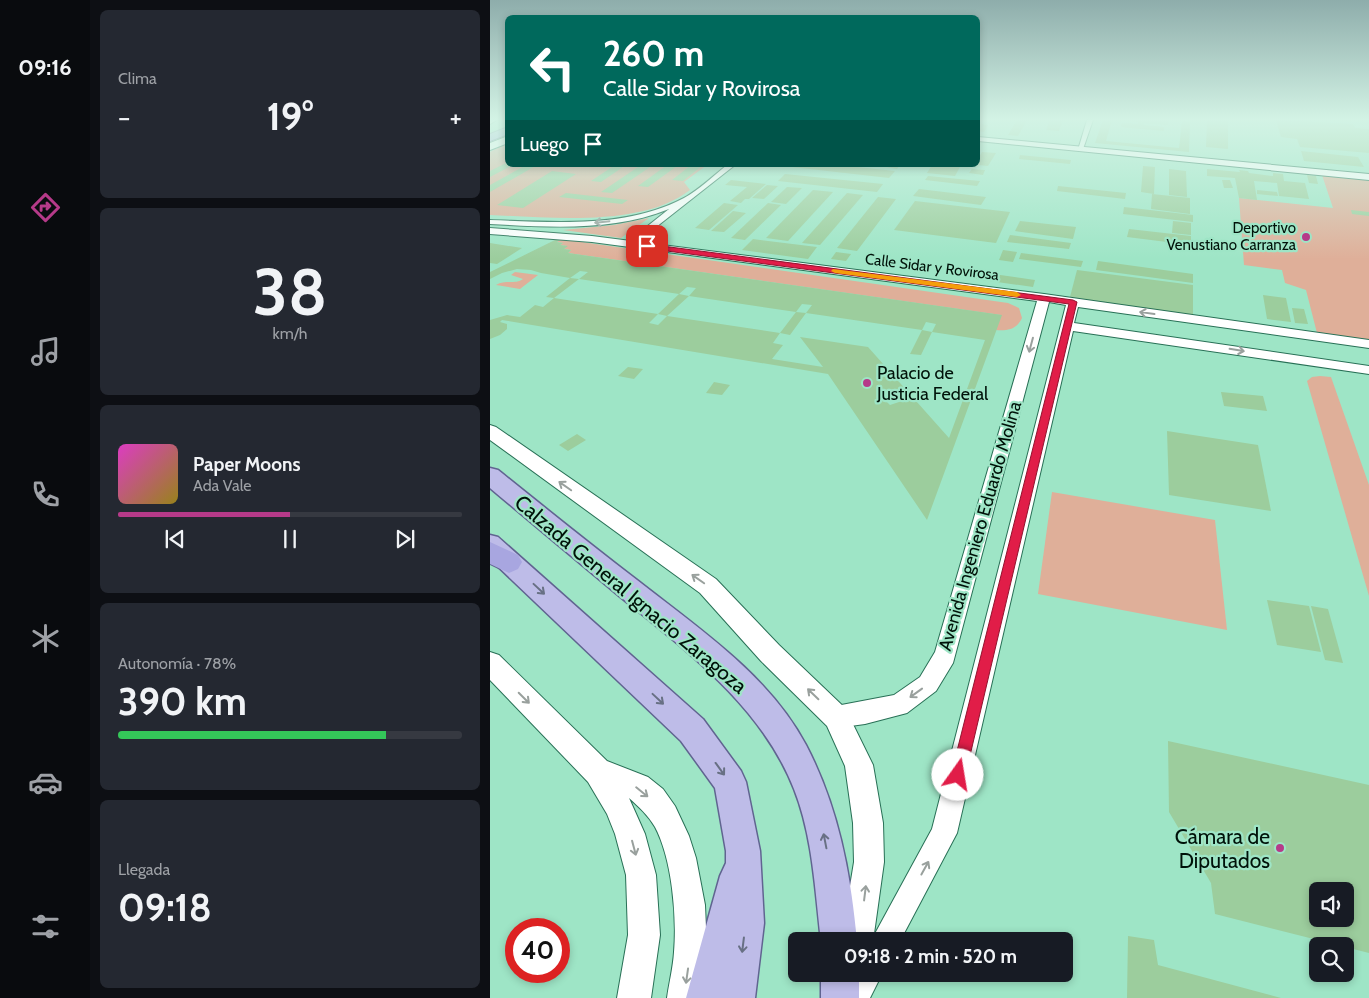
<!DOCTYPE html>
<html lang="es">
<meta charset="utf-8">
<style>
body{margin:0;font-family:Cabin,sans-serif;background:#242831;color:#f1f3f6;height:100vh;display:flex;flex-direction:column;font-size:19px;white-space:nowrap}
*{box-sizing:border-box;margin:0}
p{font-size:16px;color:#9ea1a6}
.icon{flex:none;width:28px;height:28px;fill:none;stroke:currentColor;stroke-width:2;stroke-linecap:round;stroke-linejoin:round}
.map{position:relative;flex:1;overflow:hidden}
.details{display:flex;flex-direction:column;gap:10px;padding:10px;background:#0d0f14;width:400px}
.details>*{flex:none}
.top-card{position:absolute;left:15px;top:15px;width:475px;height:152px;border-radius:8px;box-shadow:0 2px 8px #0003;background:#00695c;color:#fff;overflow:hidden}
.buttons{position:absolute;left:819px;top:882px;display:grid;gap:10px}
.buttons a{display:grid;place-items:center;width:45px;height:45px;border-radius:8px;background:#171b24;box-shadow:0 2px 8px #0003;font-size:25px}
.speed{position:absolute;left:15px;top:918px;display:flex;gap:10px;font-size:25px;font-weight:700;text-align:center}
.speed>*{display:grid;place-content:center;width:65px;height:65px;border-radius:50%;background:#171b24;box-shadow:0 2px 8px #0003;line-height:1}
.speed .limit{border:8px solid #d22;background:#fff;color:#111}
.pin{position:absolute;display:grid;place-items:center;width:42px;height:42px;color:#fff;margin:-21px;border-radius:10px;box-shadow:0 2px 8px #0006}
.me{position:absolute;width:55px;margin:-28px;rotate:13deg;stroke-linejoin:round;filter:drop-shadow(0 0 4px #0008)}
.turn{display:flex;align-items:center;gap:18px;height:105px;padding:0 15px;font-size:22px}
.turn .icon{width:65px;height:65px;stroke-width:2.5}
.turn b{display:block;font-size:35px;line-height:42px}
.then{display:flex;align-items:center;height:48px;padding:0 15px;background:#0003;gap:10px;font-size:19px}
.big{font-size:38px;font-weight:700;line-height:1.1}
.details .tile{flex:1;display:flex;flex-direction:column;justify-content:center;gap:8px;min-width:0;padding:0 18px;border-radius:8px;background:#242831}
.details .dial{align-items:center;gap:0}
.dial b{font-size:65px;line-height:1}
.song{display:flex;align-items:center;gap:15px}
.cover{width:60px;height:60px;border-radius:8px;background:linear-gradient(135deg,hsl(310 70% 55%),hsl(50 70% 35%))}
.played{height:5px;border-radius:2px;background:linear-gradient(90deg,#b63a89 50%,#363941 50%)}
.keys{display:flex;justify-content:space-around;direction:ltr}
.heat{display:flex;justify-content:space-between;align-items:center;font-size:28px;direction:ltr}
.charge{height:8px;border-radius:4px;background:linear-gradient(90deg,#34c759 78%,#363941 0)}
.trip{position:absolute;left:298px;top:932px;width:285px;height:50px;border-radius:8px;background:#171b24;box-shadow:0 2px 8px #0003;font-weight:700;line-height:50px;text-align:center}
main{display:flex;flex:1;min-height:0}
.dock{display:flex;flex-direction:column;width:90px;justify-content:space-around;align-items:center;background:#090b0e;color:#9ea1a6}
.dock .icon{width:35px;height:35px}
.dock .selected{color:#b63a89}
.dock b{font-size:22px;color:#f1f3f6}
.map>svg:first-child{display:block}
.green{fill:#dfaf99}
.building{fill:#9ccd9d;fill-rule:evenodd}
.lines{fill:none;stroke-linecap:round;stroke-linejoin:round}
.minor-casing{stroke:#287056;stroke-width:2}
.tertiary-casing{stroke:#287056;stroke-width:2}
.secondary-casing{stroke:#287056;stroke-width:2}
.primary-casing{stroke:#606490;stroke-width:3}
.trunk-casing{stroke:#606490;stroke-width:2}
.minor{fill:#fff;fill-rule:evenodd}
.tertiary{fill:#fff;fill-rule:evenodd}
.secondary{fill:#fff;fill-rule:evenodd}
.primary{fill:#bebce8;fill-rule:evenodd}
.trunk{fill:#a8a6e0;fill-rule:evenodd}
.oneway{stroke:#99a09d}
.oneway2{stroke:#687084}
.route{fill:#e11d48;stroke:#92132f}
.slow{fill:#f59e0b}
.poi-dot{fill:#b63a89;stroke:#9ee5c6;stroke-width:2}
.labels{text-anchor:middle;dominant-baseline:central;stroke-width:4.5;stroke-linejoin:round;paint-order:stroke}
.far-poi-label{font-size:15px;fill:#001209;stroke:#9ee5c6;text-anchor:end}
.far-street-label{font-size:15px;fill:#001209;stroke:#9ee5c6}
.poi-label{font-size:18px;fill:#001209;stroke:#9ee5c6;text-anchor:start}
.street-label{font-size:18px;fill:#001209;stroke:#9ee5c6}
.near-street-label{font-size:21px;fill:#001209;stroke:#9ee5c6}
.near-poi-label{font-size:21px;fill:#001209;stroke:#9ee5c6;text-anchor:end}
</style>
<main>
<nav class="dock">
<b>09:16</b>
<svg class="icon selected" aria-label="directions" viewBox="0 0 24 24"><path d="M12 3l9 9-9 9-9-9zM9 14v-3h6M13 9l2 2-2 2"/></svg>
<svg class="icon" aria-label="music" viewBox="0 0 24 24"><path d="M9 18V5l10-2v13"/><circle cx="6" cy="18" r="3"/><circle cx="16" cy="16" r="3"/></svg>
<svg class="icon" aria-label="phone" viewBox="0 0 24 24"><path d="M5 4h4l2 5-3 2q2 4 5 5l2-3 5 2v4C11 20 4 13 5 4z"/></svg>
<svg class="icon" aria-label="climate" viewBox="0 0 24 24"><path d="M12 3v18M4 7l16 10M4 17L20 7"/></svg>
<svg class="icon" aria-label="car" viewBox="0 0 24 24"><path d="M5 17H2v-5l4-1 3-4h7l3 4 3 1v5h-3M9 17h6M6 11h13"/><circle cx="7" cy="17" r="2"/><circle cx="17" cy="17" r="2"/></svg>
<svg class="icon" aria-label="filters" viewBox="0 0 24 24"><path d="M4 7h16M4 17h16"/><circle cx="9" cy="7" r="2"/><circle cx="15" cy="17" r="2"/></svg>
</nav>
<section class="details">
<div class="tile"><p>Clima</p>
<div class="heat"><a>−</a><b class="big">19°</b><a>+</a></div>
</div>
<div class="tile dial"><b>38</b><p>km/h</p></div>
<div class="tile">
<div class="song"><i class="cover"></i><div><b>Paper Moons</b><p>Ada Vale</p></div></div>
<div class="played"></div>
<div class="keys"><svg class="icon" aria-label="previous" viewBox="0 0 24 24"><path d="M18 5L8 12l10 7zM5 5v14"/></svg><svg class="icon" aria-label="pause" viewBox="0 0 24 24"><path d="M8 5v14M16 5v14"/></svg><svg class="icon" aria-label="next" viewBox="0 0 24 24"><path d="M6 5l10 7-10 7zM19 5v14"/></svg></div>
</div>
<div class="tile"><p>Autonomía · 78%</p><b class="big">390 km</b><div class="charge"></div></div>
<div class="tile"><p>Llegada</p><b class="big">09:18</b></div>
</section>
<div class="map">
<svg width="879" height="998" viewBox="0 0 879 998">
<rect width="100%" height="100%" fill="#9ee5c6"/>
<!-- green -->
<g class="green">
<path d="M17,143l1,22h199l-23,17 6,8c-49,38 -141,27 -200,25v-63z"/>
<path d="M832,175l47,4v164l-51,-6 -12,-47 -21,-7 -3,-13 -38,-5 -5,-67 94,10z"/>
<path d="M159,218l-28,20 -58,-8 51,-5z"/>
<path d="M71,239l447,64 11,5 3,10c-5,11 -14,13 -26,12l5,-15 -433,-62 3,-3 -7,-1 3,-3 -7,-1 3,-2 -6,-1z"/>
<path d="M25,272l23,3 -18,14 -24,-4c9,-6 19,0 27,-6l-12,-4z"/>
<path d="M830,376l11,1 38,108v111l-62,-215 5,-4z"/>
<path d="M562,492l163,28 12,110 -189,-36z"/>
</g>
<!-- building -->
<g class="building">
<path d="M527,120h10l-9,16 -10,-1z"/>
<path d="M560,120h13l-4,11 -13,-1z"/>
<path d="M613,120h9l-6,21 73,7 3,-27 8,1 -1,30 -94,-9z"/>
<path d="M635,120h43v5l-24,-2v2l20,2v4l-43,-4 1,-4 16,1v-2z"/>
<path d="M717,120h21v29l-22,-2z"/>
<path d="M786,120l77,4 2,4 14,1v24l-69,-6 -3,-8 -16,-2z"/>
<path d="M488,124l10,1 -4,7 -6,-1z"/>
<path d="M811,151l57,6 6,10 -60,-6z"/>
<path d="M492,152l14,1 -8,13 -10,-1v-6z"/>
<path d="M530,155l51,5 -1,4 -51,-5z"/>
<path d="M18,162v3h5l-23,12v-6z"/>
<path d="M36,165h11l-47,27v-7z"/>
<path d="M125,165h11l-25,17 -10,-1z"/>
<path d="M151,165h12l-41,28 -11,-1z"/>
<path d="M177,165l10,1 -29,21 -10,-1z"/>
<path d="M201,165h12l-20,16 -11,-1z"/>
<path d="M304,165h45l56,6 -6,7 -97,-11z"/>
<path d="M386,165h24l-3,4z"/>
<path d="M442,165h7l21,2 -5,9 -28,-3z"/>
<path d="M653,166l12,1 -1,27 -13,-2z"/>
<path d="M482,169l13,1 -2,5 -14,-2z"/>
<path d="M679,169l17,2 1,26 -18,-2z"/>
<path d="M717,169l33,3 -1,-2 9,1 1,2 24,3v-3l10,1 1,7 21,2 4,16 -30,-3 -2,-13 -23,-2 3,19 -18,-2 -4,-20 -28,-2z"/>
<path d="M62,171l24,3 -53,34 -26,-3z"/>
<path d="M295,174l98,10 -6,8 -99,-11z"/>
<path d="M817,175l9,1 2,8 -9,-1z"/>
<path d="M438,176l52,5 -3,5 -52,-6z"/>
<path d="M241,180l35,4 -17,15h-4l-4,4 -11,-2 17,-14 -22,-2z"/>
<path d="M732,180h8l3,8h-9z"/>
<path d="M277,185l11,1 -14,13 -12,-1z"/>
<path d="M568,186l68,7 -1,6 -68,-8z"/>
<path d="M297,187l15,1 -16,16 -15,-2z"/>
<path d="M429,189l67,8 -5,8 -68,-9z"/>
<path d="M323,190l20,2 -45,49 -22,-3z"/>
<path d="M767,190l20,2 1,4 -21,-2z"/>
<path d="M76,193l62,7 -6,4 -63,-7z"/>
<path d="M357,193l16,2 -43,50 -18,-2z"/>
<path d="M662,194l38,4v16l-39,-5z"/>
<path d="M388,197l18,2 -39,52 -20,-3z"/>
<path d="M425,201l95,11 -14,31 -102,-13z"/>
<path d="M234,203l14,2 -29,25 -14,-2z"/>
<path d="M278,203l13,2 -36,35 -14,-2z"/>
<path d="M634,207l69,8v7l-70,-8z"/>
<path d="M861,210l18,2v4l-17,-2z"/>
<path d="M243,211l13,2 -22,19 -13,-1z"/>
<path d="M530,221l56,6 -3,12 -58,-8z"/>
<path d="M683,221l18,2v12l-19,-2z"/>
<path d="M639,229l62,7v9l-64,-8z"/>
<path d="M520,235l61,8 -2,6 -62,-7z"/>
<path d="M67,239h4l-4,3 6,1 -3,2 8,1 -4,3 7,1 -3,3 434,62 -75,205 -99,-146 -326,-54 -2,2 7,2v5l-7,6 -10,4v-19l17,-5 13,2 15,-12 8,2 11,-9 104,16 -9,9 9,2 9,-9 -9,-2 21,-20 10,2 7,-8 -9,-1 -8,7 -100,-15 -25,19 -8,-1 24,-19 -29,-5 -10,-3 -14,-1 -15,4 -12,6v-7zM90,271l8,1 -9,7 -9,-1zM199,296l107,16 6,-8 10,1 -6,8 -10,-1 -16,21 10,2 16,-22 116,17 4,-8 10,2 -4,8 53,8 -36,98 -81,-91 -68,-10 23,30 -51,-8 11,-14 -10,-2 7,-10 -113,-17zM412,393l6,6 -18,6 -6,-6z"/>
<path d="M263,239l64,8 -9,12 -66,-9z"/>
<path d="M0,243l32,5 -25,16 -7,-1z"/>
<path d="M513,250l14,2 -4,10 -14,-2z"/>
<path d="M346,252l15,2 -5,7 -15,-2z"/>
<path d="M531,253l62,8 -2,6 -62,-8z"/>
<path d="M608,261l95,13v9l-97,-13z"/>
<path d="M587,270l116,15v30l-123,-18z"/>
<path d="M482,271l63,9 -2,7 -64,-9z"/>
<path d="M773,295l23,3 5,24 -24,-3z"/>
<path d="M802,308l12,1 4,15 -13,-1z"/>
<path d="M432,330l10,2 -11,23 -11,-1z"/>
<path d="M138,367l15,2 -9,10 -16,-3z"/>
<path d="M224,382l16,3 -8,10 -16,-2z"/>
<path d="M731,392l42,4 4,15 -43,-5z"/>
<path d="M677,431l91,14 13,66 -102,-16z"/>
<path d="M87,434l9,6 -18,11 -9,-6z"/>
<path d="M777,600l42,6 12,46 -44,-7z"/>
<path d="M821,606l17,3 15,54 -18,-3z"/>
<path d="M678,741l201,44v168l-154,-39 -4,-31 -42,-71zM828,891h27v28h-27z"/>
<path d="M638,936l26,4 4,25 123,33h-154z"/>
</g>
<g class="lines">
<defs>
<g id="minor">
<path d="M597,120h6l-10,29 -5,1z"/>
<path d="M237,165h8l-103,81 -7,-2 44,-35c-56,23 -120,18 -179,15v-4c63,2 136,9 194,-22 15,-8 29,-22 43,-33z"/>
</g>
<g id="tertiary">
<path d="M488,137l391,37v6l-391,-39z"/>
<path d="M0,228l102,8 452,58 325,46v8l-291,-41 -4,16 295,43v8l-296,-43 -116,502 -57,108h-29l61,-112 134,-524 -17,-3 -96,361 -17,28 -29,22 -42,11 -29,4 -8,-3 -4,-8 4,-8 8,-3 58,-11 26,-18 15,-25 102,-351 -445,-59 -102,-8z"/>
<path d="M360,974h32l-12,24h-32z"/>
</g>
<g id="secondary">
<path d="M0,120h7l-7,4z"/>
<path d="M18,136v7l-18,7v-7z"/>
<path d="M0,425l6,2 220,152 63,66 66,63 28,57 10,58 1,39 -11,79h-32l13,-79 -1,-39 -8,-57 -18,-40 -66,-65 -61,-68 -210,-153z"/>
<path d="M0,652l9,3 108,106 41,16 15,12 12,17 14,30 7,22 9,47 2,46 -6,47h-34c2,-15 6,-30 7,-46 3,-36 -2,-93 -19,-125 -7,-12 -16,-20 -26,-29l16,36 11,41 4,60 -9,63h-34l11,-63 -2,-60 -11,-41 -8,-20 -19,-32 -98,-102z"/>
</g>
<g id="primary">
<path d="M0,468l8,2c46,37 92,74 139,110 61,48 132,95 169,165 32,61 45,129 51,196h-36c-6,-50 -8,-104 -27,-152 -33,-84 -109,-139 -176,-194 -43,-36 -85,-71 -128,-107z"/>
<path d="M0,535l8,2 205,182 38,52 5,11 14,69 4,72 -9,75h-69l34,-122 6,-13v-12l-11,-63 -34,-47 -191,-182z"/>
<rect x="331" y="974" width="38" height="24"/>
</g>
<g id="trunk">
<path d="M18,127v7l-18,7v-7z"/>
<path d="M0,542l28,13 4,7 -4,7 -9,4 -19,-9z"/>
</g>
</defs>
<!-- minor casing -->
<use href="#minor" class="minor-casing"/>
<!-- tertiary casing -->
<use href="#tertiary" class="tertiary-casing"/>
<!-- secondary casing -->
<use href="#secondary" class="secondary-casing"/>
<!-- primary casing -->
<use href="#primary" class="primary-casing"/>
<!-- trunk casing -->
<use href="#trunk" class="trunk-casing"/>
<!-- minor -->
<use href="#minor" class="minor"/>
<!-- tertiary -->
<use href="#tertiary" class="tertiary"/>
<!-- secondary -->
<use href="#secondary" class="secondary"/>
<!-- primary -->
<use href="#primary" class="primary"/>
<!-- trunk -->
<use href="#trunk" class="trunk"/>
</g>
<!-- one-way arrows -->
<defs><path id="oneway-shaft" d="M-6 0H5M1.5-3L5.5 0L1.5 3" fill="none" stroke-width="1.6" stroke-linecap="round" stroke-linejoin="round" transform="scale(1.25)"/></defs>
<g class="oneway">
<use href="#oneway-shaft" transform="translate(112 222) rotate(174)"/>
<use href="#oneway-shaft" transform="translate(657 313) rotate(-172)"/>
<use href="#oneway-shaft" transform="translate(541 345) rotate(105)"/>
<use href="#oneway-shaft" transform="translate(747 350) rotate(9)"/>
<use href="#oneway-shaft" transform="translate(75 486) rotate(-145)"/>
<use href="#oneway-shaft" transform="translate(208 579) rotate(-145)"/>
<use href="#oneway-shaft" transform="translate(426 693) rotate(144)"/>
<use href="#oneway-shaft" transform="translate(323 694) rotate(-136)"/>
<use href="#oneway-shaft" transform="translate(34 698) rotate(45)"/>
<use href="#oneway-shaft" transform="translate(152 792) rotate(39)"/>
<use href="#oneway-shaft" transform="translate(144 848) rotate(75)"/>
<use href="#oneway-shaft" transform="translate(435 868) rotate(-61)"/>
<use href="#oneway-shaft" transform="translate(375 893) rotate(-83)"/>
<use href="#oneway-shaft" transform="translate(197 976) rotate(98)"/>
</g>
<g class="oneway2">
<use href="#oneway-shaft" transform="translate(49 589) rotate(43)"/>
<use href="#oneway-shaft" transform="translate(168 699) rotate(43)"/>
<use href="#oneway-shaft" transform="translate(230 769) rotate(54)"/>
<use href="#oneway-shaft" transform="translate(335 841) rotate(-101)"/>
<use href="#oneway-shaft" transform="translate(253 945) rotate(97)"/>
</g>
<!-- sky -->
<linearGradient id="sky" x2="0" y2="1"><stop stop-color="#8eadab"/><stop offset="0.46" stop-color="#d3f3e5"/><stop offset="1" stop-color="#d3f3e5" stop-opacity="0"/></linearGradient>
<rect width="879" height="259" fill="url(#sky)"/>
<!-- route -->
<path class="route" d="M157,244l426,56 4,2 -113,479 -6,2 -5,-2 -2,-6 118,-471 -425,-56 -1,-2z"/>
<!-- slow -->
<path class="slow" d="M343,269l184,23 4,3 -4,2 -182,-24 -4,-2z"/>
<!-- markers -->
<g class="poi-dot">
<circle cx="816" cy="237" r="5"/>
<circle cx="377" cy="383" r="5"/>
<circle cx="790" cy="848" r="5"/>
</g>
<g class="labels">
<!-- far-poi labels -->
<g class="far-poi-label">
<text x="806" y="228">Deportivo<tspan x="806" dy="17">Venustiano Carranza</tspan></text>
</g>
<!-- far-street labels -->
<g class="far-street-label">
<text transform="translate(442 267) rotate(7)">Calle Sidar y Rovirosa</text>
</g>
<!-- poi labels -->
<g class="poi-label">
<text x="387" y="373">Palacio de<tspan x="387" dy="21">Justicia Federal</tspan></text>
</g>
<!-- street labels -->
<g class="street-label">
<text transform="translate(490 526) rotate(-74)">Avenida Ingeniero Eduardo Molina</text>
</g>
<!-- near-street labels -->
<g class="near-street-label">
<text transform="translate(141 594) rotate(40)">Calzada General Ignacio Zaragoza</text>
</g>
<!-- near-poi labels -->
<g class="near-poi-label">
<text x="780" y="836">Cámara de<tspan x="780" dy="24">Diputados</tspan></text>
</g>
</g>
</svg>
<div class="buttons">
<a><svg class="icon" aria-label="sound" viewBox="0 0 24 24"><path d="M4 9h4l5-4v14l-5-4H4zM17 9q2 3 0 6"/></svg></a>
<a><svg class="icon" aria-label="search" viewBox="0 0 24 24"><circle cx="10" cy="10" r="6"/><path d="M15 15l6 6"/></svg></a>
</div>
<div class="speed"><div class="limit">40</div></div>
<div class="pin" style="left:157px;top:246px;background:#d93025"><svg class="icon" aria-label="arrive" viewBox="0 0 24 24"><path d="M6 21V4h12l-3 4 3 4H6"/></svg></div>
<svg class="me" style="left:468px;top:775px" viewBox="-20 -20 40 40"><circle r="19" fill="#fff"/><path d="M0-13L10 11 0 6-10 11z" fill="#e11d48"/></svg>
<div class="trip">09:18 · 2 min · 520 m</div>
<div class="top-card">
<div class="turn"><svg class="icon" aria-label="left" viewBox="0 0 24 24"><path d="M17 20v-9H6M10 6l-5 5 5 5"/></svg><div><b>260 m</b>Calle Sidar y Rovirosa</div></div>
<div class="then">Luego<svg class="icon" aria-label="arrive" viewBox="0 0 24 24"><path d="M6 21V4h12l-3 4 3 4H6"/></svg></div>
</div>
</div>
</main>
